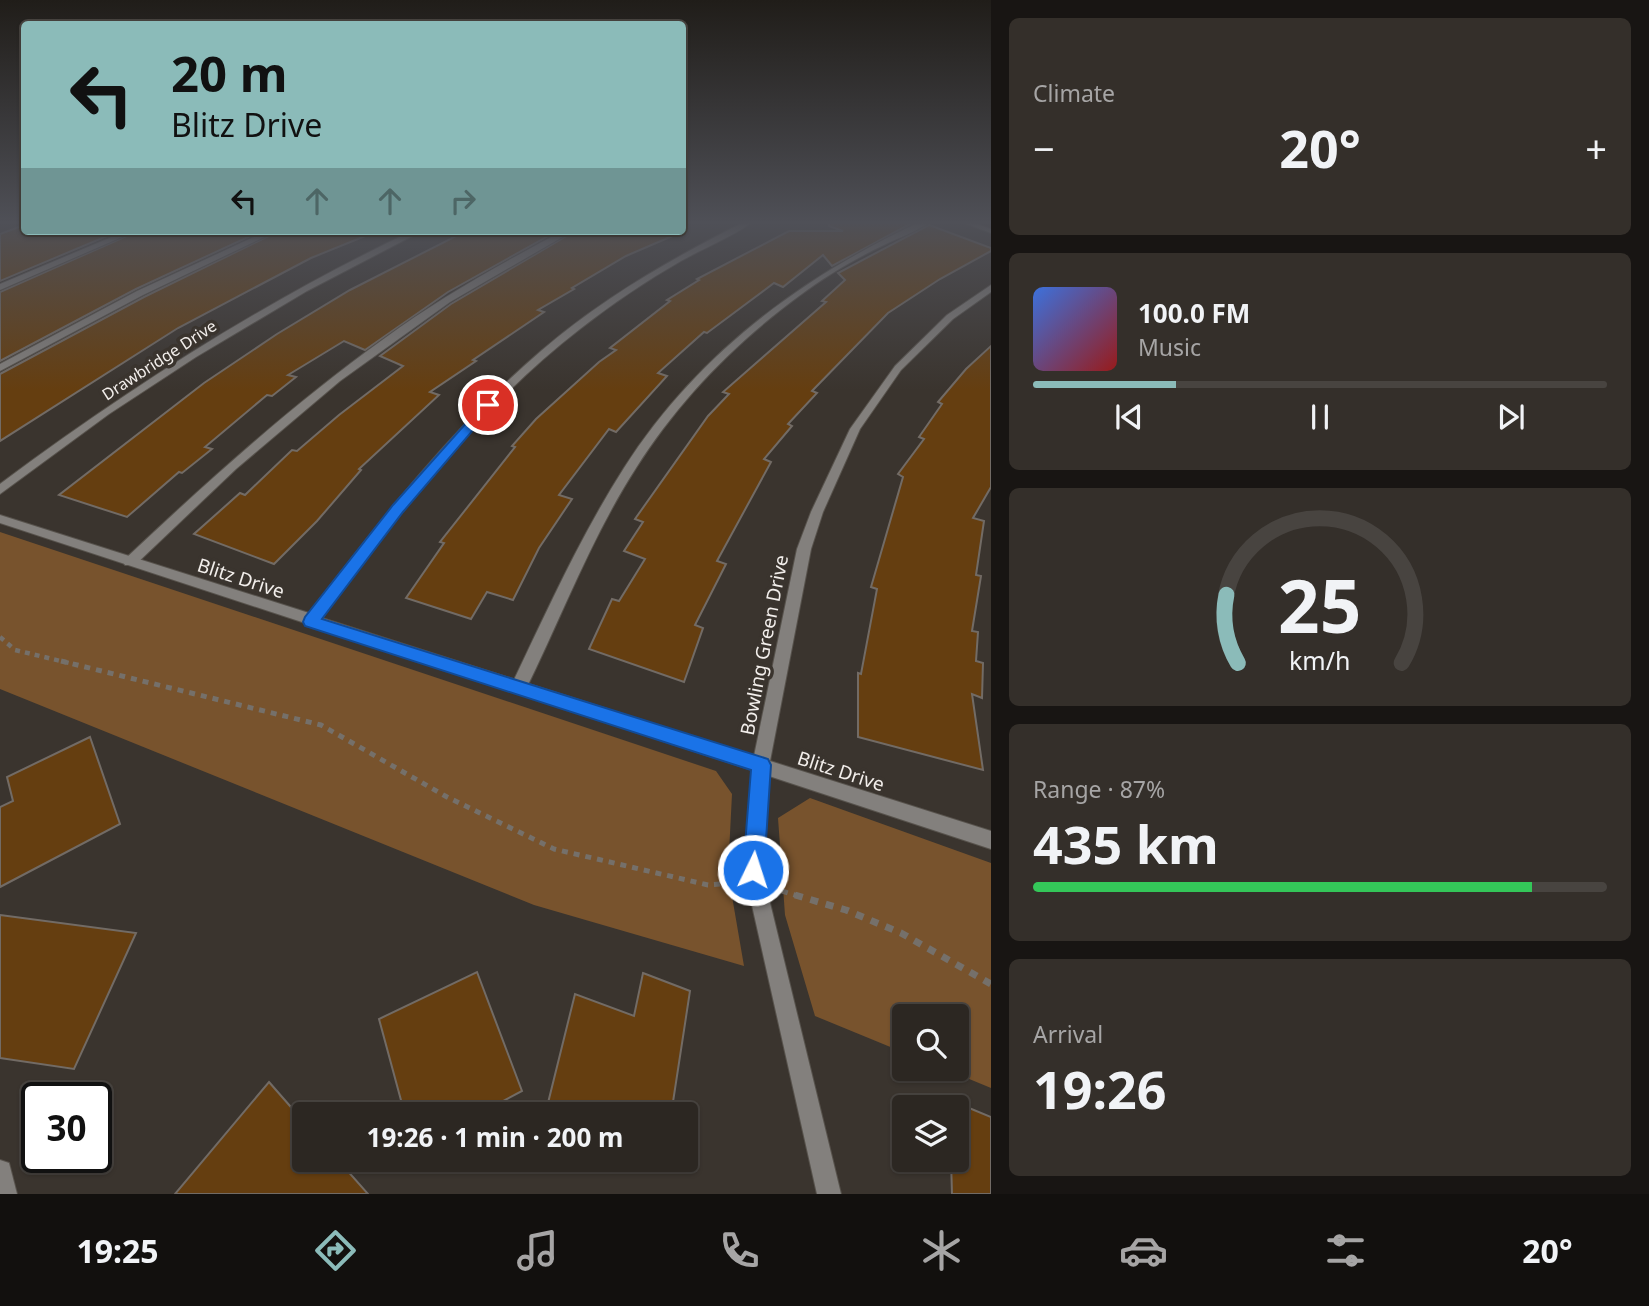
<!DOCTYPE html>
<meta charset="utf-8">
<style>
body{margin:0;font-family:"Noto Sans",sans-serif;background:#342f2a;color:#f1f3f6;height:100vh;display:flex;flex-direction:column;font-size:26px;white-space:nowrap}
*{box-sizing:border-box;margin:0}
p{font-size:23px;color:#a6a5a5}
.icon{flex:none;width:38px;height:38px;fill:none;stroke:currentColor;stroke-width:2;stroke-linecap:round;stroke-linejoin:round}
.map{position:relative;flex:1;overflow:hidden}
.panel{display:flex;flex-direction:column;gap:18px;padding:18px;background:#181513;width:658px}
.panel>*{flex:none}
.guide{position:absolute;left:21px;top:21px;width:665px;height:214px;border-radius:7px;box-shadow:0 2px 5px #0004,0 0 0 2px #484440;background:#8bbbb9;color:#111;overflow:hidden}
.fabs{position:absolute;left:892px;top:1004px;display:grid;gap:14px}
.fabs a{display:grid;place-items:center;width:77px;height:77px;border-radius:7px;background:#2c2722;box-shadow:0 2px 5px #0004,0 0 0 2px #484440;font-size:35px}
.speed{position:absolute;left:21px;top:1082px;display:flex;gap:14px;font-size:35px;font-weight:700;text-align:center}
.speed>*{display:grid;place-content:center;width:91px;height:91px;border-radius:50%;background:#2c2722;box-shadow:0 2px 5px #0004,0 0 0 2px #484440;line-height:1}
.speed .limit{border:4px solid #111;border-radius:10px;background:#fff;color:#111}
.pin{position:absolute;display:grid;place-items:center;width:60px;height:60px;color:#fff;margin:-30px;border:4px solid #fff;border-radius:50%;box-shadow:0 2px 7px #0007}
.me{position:absolute;width:77px;margin:-38px;rotate:4deg;stroke-linejoin:round;filter:drop-shadow(0 0 5px #0008)}
.turn{display:flex;align-items:center;gap:24px;height:147px;padding:0 35px;font-size:32px}
.turn .icon{width:91px;height:91px;stroke-width:2.5}
.turn b{display:block;font-size:49px;line-height:60px}
.lanes{display:flex;align-items:center;height:66px;padding:0 35px;background:#0003;justify-content:center;gap:35px;direction:ltr}
.lanes .off{opacity:.35}
.big{font-size:52px;font-weight:700;line-height:1.1}
.panel .tile{flex:1;display:flex;flex-direction:column;justify-content:center;gap:10px;min-width:0;padding:0 24px;border-radius:10px;background:#342f2a}
.panel .dial{align-items:center;gap:0}
.dial svg{height:182px;overflow:visible;fill:none;stroke:#484440;stroke-width:7;stroke-linecap:round;text-anchor:middle}
.dial text{fill:#f1f3f6;stroke:none}
.song{display:flex;align-items:center;gap:21px}
.cover{width:84px;height:84px;border-radius:10px;background:linear-gradient(135deg,hsl(220 70% 55%),hsl(0 70% 35%))}
.played{height:7px;border-radius:4px;background:linear-gradient(90deg,#8bbbb9 25%,#484440 25%)}
.keys{display:flex;justify-content:space-around;direction:ltr}
.heat{display:flex;justify-content:space-between;align-items:center;font-size:38px;direction:ltr}
.charge{height:10px;border-radius:5px;background:linear-gradient(90deg,#34c759 87%,#484440 0)}
.trip{position:absolute;left:292px;top:1102px;width:406px;height:70px;border-radius:7px;background:#2c2722;box-shadow:0 2px 5px #0004,0 0 0 2px #484440;font-weight:700;line-height:70px;text-align:center}
.dock{display:flex;height:112px;justify-content:space-around;align-items:center;background:#12100e;color:#a6a5a5}
.dock .icon{width:49px;height:49px}
.dock .on{color:#8bbbb9}
.dock b{font-size:32px;color:#f1f3f6}
main{display:flex;flex:1;min-height:0}
.map>svg:first-child{display:block}
.green{fill:#78532d}
.building{fill:#653e10;stroke:#726b65;stroke-width:2}
.lines{fill:none;stroke-linecap:round;stroke-linejoin:round}
.service-casing{stroke:#57524c;stroke-width:2}
.minor-casing{stroke:#57524c;stroke-width:2}
.path-far2{stroke:#75706a;stroke-width:4.5;stroke-dasharray:5 5;stroke-linecap:butt}
.path-far1{stroke:#75706a;stroke-width:5;stroke-dasharray:6 6;stroke-linecap:butt}
.path{stroke:#75706a;stroke-width:7;stroke-dasharray:8 8;stroke-linecap:butt}
.service{fill:#83807d;fill-rule:evenodd}
.minor{fill:#83807d;fill-rule:evenodd}
.route{fill:#1a73e8;stroke:#114b97;stroke-width:2}
.labels{text-anchor:middle;dominant-baseline:central;stroke-width:7;stroke-linejoin:round;paint-order:stroke}
.far-street-label{font-size:16px;fill:#f2eeeb;stroke:#3a342e}
.street-label{font-size:19px;fill:#f2eeeb;stroke:#3a342e}
</style>
<main>
<div class="map">
<svg width="991" height="1194" viewBox="0 0 991 1194">
<rect width="100%" height="100%" fill="#3a342e"/>
<!-- green -->
<g class="green">
<path d="M0,532l716,239 16,23 -4,79 16,93 -210,-61 -534,-216z"/>
<path d="M810,798l181,65v225l-46,-19h12v-52h-52v36l-90,-37 -30,-101 -7,-97z"/>
</g>
<!-- building -->
<g class="building">
<path d="M829,223h83l-80,43 -9,-11 -40,32 -9,-4 -67,50 -3,-1 -46,41 9,3 -51,56 -7,-3 -50,66 13,4 -33,49 -26,52 -26,-8 -16,27 -65,-21 38,-55 -4,-1 75,-95 -3,-1 24,-27 63,-57 17,-12 -6,-2 60,-47 -3,-1 32,-20 -2,-1 92,-48h54l-14,-5z"/>
<path d="M24,225v6h95l-119,50v-47z"/>
<path d="M929,225l62,23v3l-51,28 -52,34 -76,78 5,2 -29,31 4,2 -28,33 7,3 -54,99 9,3 -31,61 8,3 -19,54 -95,-33 23,-50 7,2 26,-42 -21,-8 19,-29 -8,-3 73,-103 21,-22 -6,-2 103,-90 -4,-1 23,-21 -7,-7z"/>
<path d="M138,231h123l-125,58 -136,72v-69z"/>
<path d="M279,231l96,1 -64,26 -133,70 -178,113v-67l144,-77z"/>
<path d="M466,231h91l-109,61 -83,58 -21,-9 -56,34 8,2 -24,19 -5,-1 -62,52 7,2 -30,24 -3,-1 -52,45 -68,-22 145,-112 73,-49 73,-44z"/>
<path d="M575,231h109l-58,25 -54,32 2,1 -36,21 6,2 -71,48 3,1 -46,31 9,3 -80,74 2,1 -44,51 -43,43 -80,-30 46,-41 5,2 47,-45 5,1 42,-36 64,-49 -23,-10 71,-52z"/>
<path d="M991,346v141l-18,31 11,3 -8,54 5,1 -9,55 6,1 -2,29 7,2 -1,35 -10,-4 11,76 -125,-33v-64l3,1 16,-85 -6,-2 32,-110 -5,-3 26,-35 -5,-2 23,-33 -4,-2 28,-33z"/>
<path d="M90,737l30,87 -120,63v-80l13,-6 -6,-24z"/>
<path d="M0,915l136,18 -62,136 -74,-11z"/>
<path d="M477,972l45,119 -45,24h-72l-26,-96z"/>
<path d="M643,973l47,18 -19,124h-106l-18,-8 28,-113 59,22z"/>
<path d="M269,1082l35,40v38h34l30,34h-193z"/>
<path d="M957,1103l34,14v77h-39l-1,-34h6z"/>
</g>
<g class="lines">
<defs>
<g id="service">
<path d="M918,223h10c-12,9 -28,14 -42,21 -30,14 -60,32 -87,52 -64,47 -120,104 -163,172 -45,70 -74,148 -111,223l-6,1 -6,-1 -2,-5c35,-73 69,-149 113,-218 71,-111 175,-190 294,-245z"/>
<path d="M267,231h10l-134,64 -143,76v-7l137,-73z"/>
<path d="M563,231h10l-123,71 -110,79 -104,88 -101,96h-10l-2,-3 2,-3c83,-78 168,-155 260,-221 56,-41 117,-75 178,-107z"/>
<path d="M0,1160l9,3 8,31h-17z"/>
</g>
<g id="minor">
<path d="M742,223h9c-21,15 -47,25 -70,38 -35,20 -69,43 -101,68 -103,79 -181,185 -258,289l432,138 43,-207 14,-37 39,-83 45,-63 52,-51 44,-30v7l-38,27 -52,51 -41,59 -37,83 -12,37 -41,212 221,70v18l-222,-73 -7,94 79,324h-24l-73,-324 8,-100 -438,-143 -8,-1 -1,-3 -305,-100v-8l309,98c71,-92 143,-186 232,-262 60,-52 130,-92 201,-128z"/>
<path d="M964,223h11l16,6v4z"/>
<path d="M126,231h10l-136,59v-6z"/>
<path d="M412,231h10l-115,60 -111,66 -87,57 -109,80v-10c130,-97 265,-183 412,-253z"/>
</g>
</defs>
<!-- service casing -->
<use href="#service" class="service-casing"/>
<!-- minor casing -->
<use href="#minor" class="minor-casing"/>
<!-- path-far2 -->
<path class="path-far2" d="M0,637l15,13 54,13"/>
<!-- path-far1 -->
<g class="path-far1">
<path d="M61,661l260,64 126,72 107,52 154,36 25,-2"/>
<path d="M782,891l19,6"/>
</g>
<!-- path -->
<path class="path" d="M795,895l51,15 55,23 90,51"/>
<!-- service -->
<use href="#service" class="service"/>
<!-- minor -->
<use href="#minor" class="minor"/>
</g>
<!-- sky -->
<linearGradient id="sky" x2="0" y2="1"><stop stop-color="#201d19"/><stop offset="0.57" stop-color="#4f5057"/><stop offset="1" stop-color="#4f5057" stop-opacity="0"/></linearGradient>
<rect width="991" height="390" fill="url(#sky)"/>
<!-- route -->
<path class="route" d="M488,402l6,3 -2,3 -89,104 -81,107 446,140 3,6 -7,105 -3,7 -8,3 -7,-3 -3,-7 8,-100 -446,-144 -2,-4 2,-5 88,-112 91,-102z"/>
<g class="labels">
<!-- far-street labels -->
<g class="far-street-label">
<text transform="translate(159 360) rotate(-33)">Drawbridge Drive</text>
</g>
<!-- street labels -->
<g class="street-label">
<text transform="translate(241 578) rotate(18)">Blitz Drive</text>
<text transform="translate(764 645) rotate(-79)">Bowling Green Drive</text>
<text transform="translate(841 771) rotate(18)">Blitz Drive</text>
</g>
</g>
</svg>
<div class="fabs">
<a><svg class="icon" aria-label="search" viewBox="0 0 24 24"><circle cx="10" cy="10" r="6"/><path d="M15 15l6 6"/></svg></a>
<a><svg class="icon" aria-label="layers" viewBox="0 0 24 24"><path d="M12 4l9 5-9 5-9-5zM3 14l9 5 9-5"/></svg></a>
</div>
<div class="speed"><div class="limit">30</div></div>
<div class="pin" style="left:488px;top:405px;background:#d93025"><svg class="icon" aria-label="arrive" viewBox="0 0 24 24"><path d="M6 21V4h12l-3 4 3 4H6"/></svg></div>
<svg class="me" style="left:753px;top:870px" viewBox="-20 -20 40 40"><circle r="17" fill="#1a73e8" stroke="#fff" stroke-width="3"/><path d="M0-11L8 9 0 5-8 9z" fill="#fff"/></svg>
<div class="trip">19:26 · 1 min · 200 m</div>
<div class="guide">
<div class="turn"><svg class="icon" aria-label="left" viewBox="0 0 24 24"><path d="M17 20v-9H6M10 6l-5 5 5 5"/></svg><div><b>20 m</b>Blitz Drive</div></div>
<div class="lanes"><svg class="icon" aria-label="left" viewBox="0 0 24 24"><path d="M17 20v-9H6M10 6l-5 5 5 5"/></svg><svg class="icon off" aria-label="ahead" viewBox="0 0 24 24"><path d="M12 20V5M6 11l6-6 6 6"/></svg><svg class="icon off" aria-label="ahead" viewBox="0 0 24 24"><path d="M12 20V5M6 11l6-6 6 6"/></svg><svg class="icon off" aria-label="right" viewBox="0 0 24 24"><path d="M7 20v-9h11M14 6l5 5-5 5"/></svg></div>
</div>
</div>
<section class="panel">
<div class="tile"><p>Climate</p>
<div class="heat"><a>−</a><b class="big">20°</b><a>+</a></div>
</div>
<div class="tile">
<div class="song"><i class="cover"></i><div><b>100.0 FM</b><p>Music</p></div></div>
<div class="played"></div>
<div class="keys"><svg class="icon" aria-label="previous" viewBox="0 0 24 24"><path d="M18 5L8 12l10 7zM5 5v14"/></svg><svg class="icon" aria-label="pause" viewBox="0 0 24 24"><path d="M8 5v14M16 5v14"/></svg><svg class="icon" aria-label="next" viewBox="0 0 24 24"><path d="M6 5l10 7-10 7zM19 5v14"/></svg></div>
</div>
<div class="tile dial"><svg viewBox="0 0 100 80">
<path d="M14 69A42 42 0 1 1 86 69"/>
<path d="M14 69A42 42 0 0 1 9 39" stroke="#8bbbb9"/>
<text x="50" y="56" font-size="32" font-weight="700">25</text>
<text x="50" y="72" font-size="11">km/h</text>
</svg></div>
<div class="tile"><p>Range · 87%</p><b class="big">435 km</b><div class="charge"></div></div>
<div class="tile"><p>Arrival</p><b class="big">19:26</b></div>
</section>
</main>
<nav class="dock">
<b>19:25</b>
<svg class="icon on" aria-label="directions" viewBox="0 0 24 24"><path d="M12 3l9 9-9 9-9-9zM9 14v-3h6M13 9l2 2-2 2"/></svg>
<svg class="icon" aria-label="music" viewBox="0 0 24 24"><path d="M9 18V5l10-2v13"/><circle cx="6" cy="18" r="3"/><circle cx="16" cy="16" r="3"/></svg>
<svg class="icon" aria-label="phone" viewBox="0 0 24 24"><path d="M5 4h4l2 5-3 2q2 4 5 5l2-3 5 2v4C11 20 4 13 5 4z"/></svg>
<svg class="icon" aria-label="climate" viewBox="0 0 24 24"><path d="M12 3v18M4 7l16 10M4 17L20 7"/></svg>
<svg class="icon" aria-label="car" viewBox="0 0 24 24"><path d="M5 17H2v-5l4-1 3-4h7l3 4 3 1v5h-3M9 17h6M6 11h13"/><circle cx="7" cy="17" r="2"/><circle cx="17" cy="17" r="2"/></svg>
<svg class="icon" aria-label="filters" viewBox="0 0 24 24"><path d="M4 7h16M4 17h16"/><circle cx="9" cy="7" r="2"/><circle cx="15" cy="17" r="2"/></svg>
<b>20°</b>
</nav>
